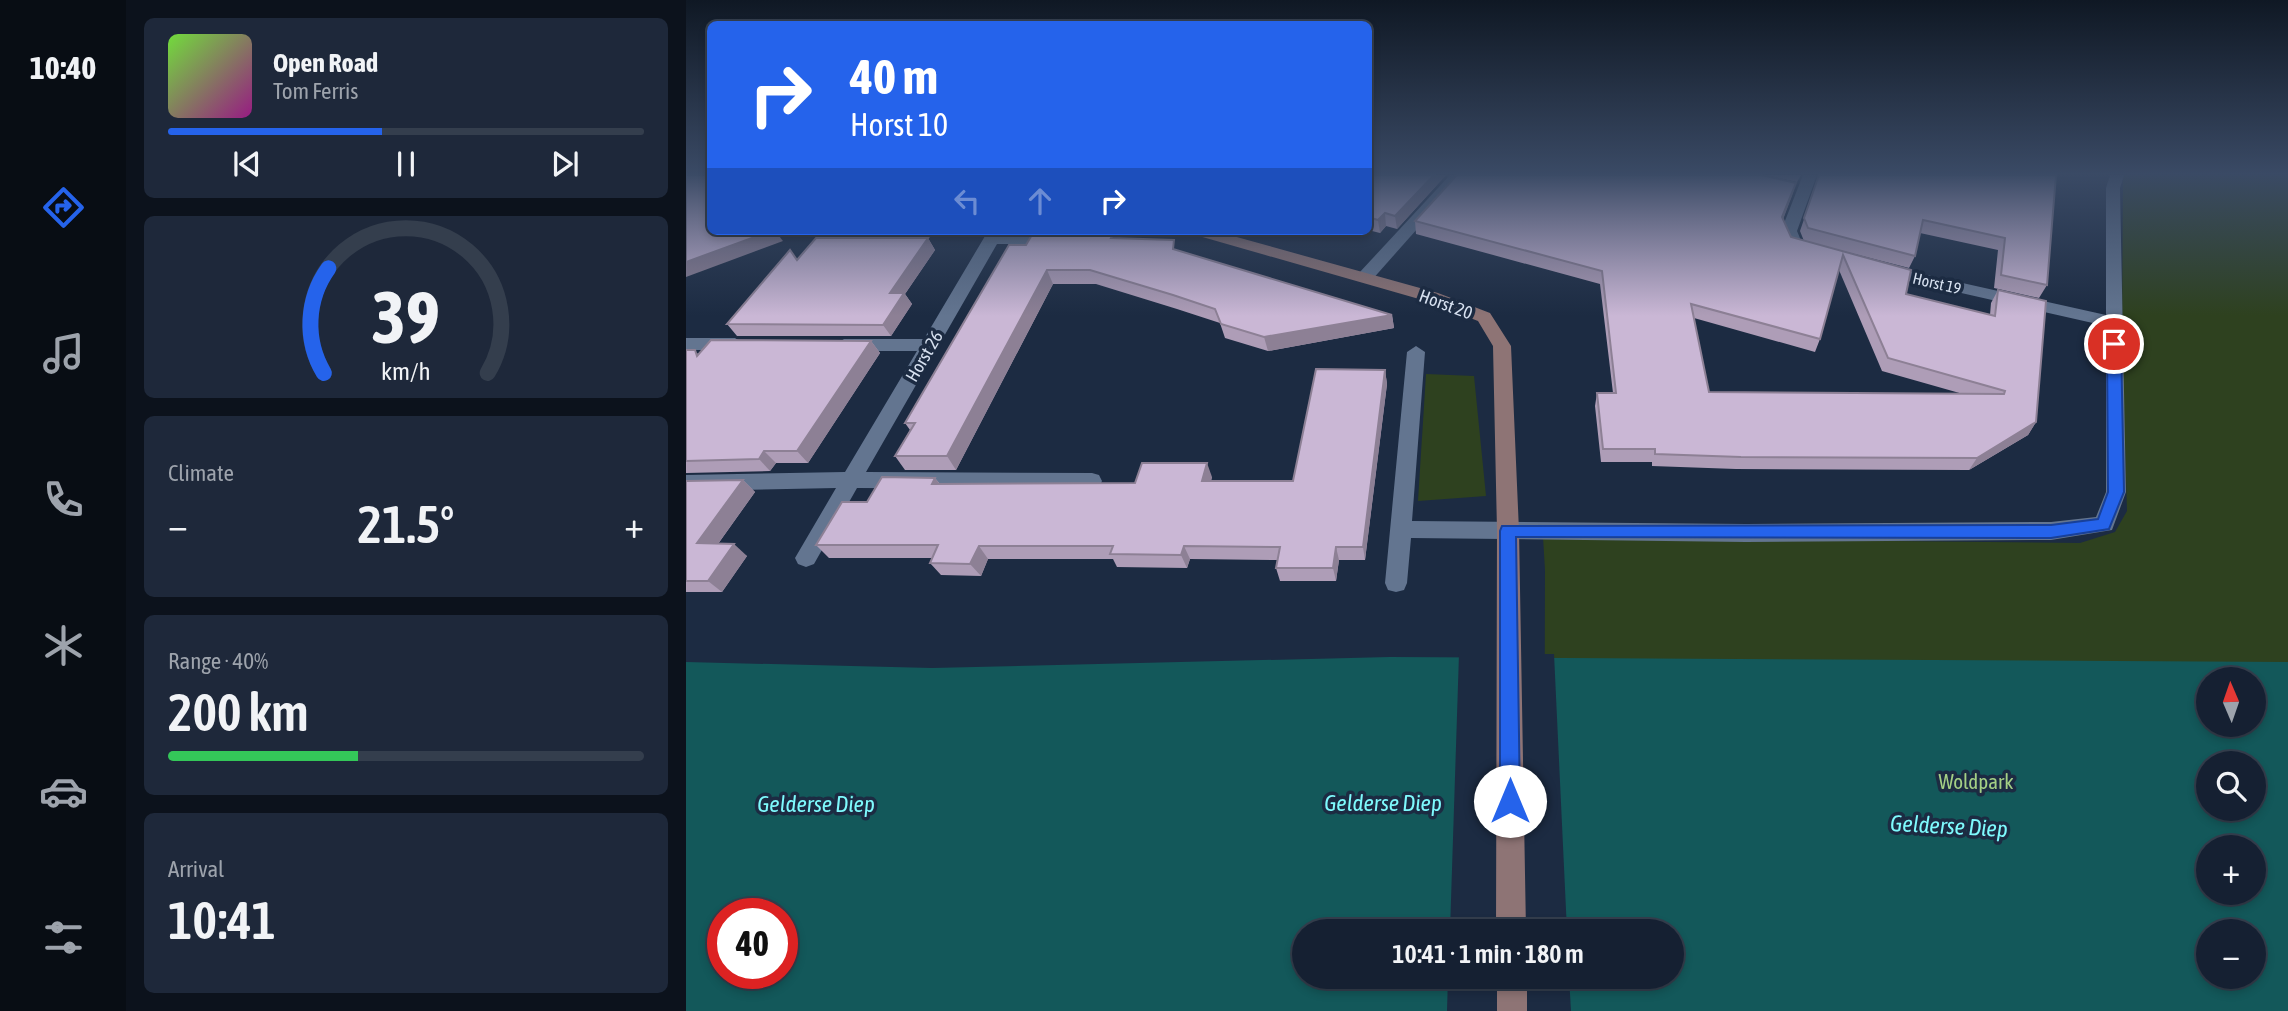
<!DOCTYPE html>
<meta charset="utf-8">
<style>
body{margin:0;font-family:"Asap Condensed",sans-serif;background:#1e283a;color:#f1f3f6;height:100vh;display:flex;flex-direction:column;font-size:26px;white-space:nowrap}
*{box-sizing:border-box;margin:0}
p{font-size:23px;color:#9da3ac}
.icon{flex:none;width:38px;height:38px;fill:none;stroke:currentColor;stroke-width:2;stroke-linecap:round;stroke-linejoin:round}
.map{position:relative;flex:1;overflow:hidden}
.sheet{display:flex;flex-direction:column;gap:18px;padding:18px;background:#0c121c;width:560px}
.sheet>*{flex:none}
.banner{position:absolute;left:21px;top:21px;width:665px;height:214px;border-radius:10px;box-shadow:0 4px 10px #0003,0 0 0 2px #343e4d;background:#2563eb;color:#fff;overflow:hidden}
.needle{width:46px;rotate:358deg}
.tools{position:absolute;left:1510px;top:667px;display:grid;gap:14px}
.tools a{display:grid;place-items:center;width:70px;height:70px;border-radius:50%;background:#152032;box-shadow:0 4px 10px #0003,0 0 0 2px #343e4d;font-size:35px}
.speed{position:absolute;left:21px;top:898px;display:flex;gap:14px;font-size:35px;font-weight:700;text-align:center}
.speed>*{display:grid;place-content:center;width:91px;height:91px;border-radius:50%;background:#152032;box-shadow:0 4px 10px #0003,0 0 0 2px #343e4d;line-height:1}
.speed .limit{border:10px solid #d22;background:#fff;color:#111}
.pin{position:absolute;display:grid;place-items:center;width:60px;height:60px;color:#fff;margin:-30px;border:4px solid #fff;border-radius:50%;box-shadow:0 2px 7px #0007}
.me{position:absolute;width:77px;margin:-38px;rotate:0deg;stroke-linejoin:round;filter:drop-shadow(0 0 5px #0008)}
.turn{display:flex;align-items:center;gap:24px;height:147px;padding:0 28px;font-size:32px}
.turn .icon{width:91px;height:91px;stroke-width:2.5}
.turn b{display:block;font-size:49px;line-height:60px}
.lanes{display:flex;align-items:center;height:66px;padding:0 28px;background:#0003;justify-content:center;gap:35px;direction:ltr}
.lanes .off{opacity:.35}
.big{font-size:52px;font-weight:600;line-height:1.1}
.sheet .widget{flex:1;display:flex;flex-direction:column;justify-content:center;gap:10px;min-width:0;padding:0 24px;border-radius:10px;background:#1e283a}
.sheet .dial{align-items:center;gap:0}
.dial svg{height:182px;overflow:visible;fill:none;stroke:#343e4d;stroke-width:7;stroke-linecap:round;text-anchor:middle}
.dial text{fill:#f1f3f6;stroke:none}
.song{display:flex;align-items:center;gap:21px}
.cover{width:84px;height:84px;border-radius:10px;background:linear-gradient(135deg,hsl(100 70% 55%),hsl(310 70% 35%))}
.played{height:7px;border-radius:4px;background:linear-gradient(90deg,#2563eb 45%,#343e4d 45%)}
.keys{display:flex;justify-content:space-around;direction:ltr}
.heat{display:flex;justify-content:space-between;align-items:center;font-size:38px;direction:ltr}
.charge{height:10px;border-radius:5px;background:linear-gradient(90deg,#34c759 40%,#343e4d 0)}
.trip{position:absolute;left:606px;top:919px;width:392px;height:70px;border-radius:35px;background:#152032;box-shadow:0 4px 10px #0003,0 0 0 2px #343e4d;font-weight:600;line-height:70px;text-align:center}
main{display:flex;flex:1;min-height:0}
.tabs{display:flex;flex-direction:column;width:126px;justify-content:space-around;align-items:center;background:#080d14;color:#9da3ac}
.tabs .icon{width:49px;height:49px}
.tabs .on{color:#2563eb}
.tabs b{font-size:32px;color:#f1f3f6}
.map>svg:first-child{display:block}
.green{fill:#2e411f;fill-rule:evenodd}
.water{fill:#13585a;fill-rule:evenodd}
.pier{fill:#1c2b42}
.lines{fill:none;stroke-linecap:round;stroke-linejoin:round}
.street{fill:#637590;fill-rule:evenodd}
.secondary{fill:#8e7475;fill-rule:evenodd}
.wall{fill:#ae9db7;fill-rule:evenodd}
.shaded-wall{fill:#8d8095}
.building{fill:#cab7d5;stroke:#8d8095;stroke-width:2;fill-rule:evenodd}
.route{fill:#2563eb;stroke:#184099;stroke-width:2}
.labels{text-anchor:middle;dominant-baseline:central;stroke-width:7;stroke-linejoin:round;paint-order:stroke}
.far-street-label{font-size:16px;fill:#d7e1f0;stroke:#1c2b42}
.street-label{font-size:18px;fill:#d7e1f0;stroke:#1c2b42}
.near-park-label{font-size:21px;fill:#a4d085;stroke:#1c2b42}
.near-water-label{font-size:23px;font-style:italic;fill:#7efafd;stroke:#1c2b42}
</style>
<main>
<nav class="tabs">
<b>10:40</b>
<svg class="icon on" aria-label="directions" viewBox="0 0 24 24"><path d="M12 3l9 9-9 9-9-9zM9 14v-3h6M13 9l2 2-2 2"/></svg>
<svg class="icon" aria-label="music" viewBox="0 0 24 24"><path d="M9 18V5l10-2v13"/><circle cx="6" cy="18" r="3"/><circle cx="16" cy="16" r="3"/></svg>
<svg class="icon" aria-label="phone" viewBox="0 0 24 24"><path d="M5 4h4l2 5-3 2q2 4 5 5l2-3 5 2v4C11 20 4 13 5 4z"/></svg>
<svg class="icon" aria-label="climate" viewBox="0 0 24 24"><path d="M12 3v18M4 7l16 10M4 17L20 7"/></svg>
<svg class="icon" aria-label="car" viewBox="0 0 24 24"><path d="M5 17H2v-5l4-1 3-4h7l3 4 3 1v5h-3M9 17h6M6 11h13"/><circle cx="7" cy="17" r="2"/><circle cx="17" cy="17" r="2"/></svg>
<svg class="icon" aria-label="filters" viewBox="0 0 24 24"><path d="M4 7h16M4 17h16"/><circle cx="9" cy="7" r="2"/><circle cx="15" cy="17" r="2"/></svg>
</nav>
<section class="sheet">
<div class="widget">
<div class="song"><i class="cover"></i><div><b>Open Road</b><p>Tom Ferris</p></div></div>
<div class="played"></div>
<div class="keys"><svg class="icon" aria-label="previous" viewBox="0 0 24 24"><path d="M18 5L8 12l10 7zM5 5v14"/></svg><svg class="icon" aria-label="pause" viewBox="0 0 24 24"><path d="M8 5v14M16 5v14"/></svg><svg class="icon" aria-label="next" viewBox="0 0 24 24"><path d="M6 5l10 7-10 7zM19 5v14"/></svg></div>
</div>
<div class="widget dial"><svg viewBox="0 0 100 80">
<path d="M14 69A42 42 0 1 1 86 69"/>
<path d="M14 69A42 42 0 0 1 16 23" stroke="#2563eb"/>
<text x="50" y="56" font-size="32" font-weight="700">39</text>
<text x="50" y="72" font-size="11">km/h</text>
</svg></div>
<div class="widget"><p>Climate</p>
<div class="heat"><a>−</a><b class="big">21.5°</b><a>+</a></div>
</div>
<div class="widget"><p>Range · 40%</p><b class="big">200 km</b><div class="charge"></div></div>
<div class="widget"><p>Arrival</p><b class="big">10:41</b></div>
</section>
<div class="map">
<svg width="1602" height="1011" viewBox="0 0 1602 1011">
<rect width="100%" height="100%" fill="#1c2b42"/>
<!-- green -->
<g class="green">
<path d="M1437,175h165v836h-465l-152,-35v-45h-127l1,-361 -2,-33 537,6 35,-11 12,-21 -5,-174zM1522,679h46v45h-46zM1522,763h46v45h-46zM1522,847h46v45h-46zM1522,931h46v45h-46z"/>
<path d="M740,374l48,2 12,120 -68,5z"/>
</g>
<!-- water -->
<path class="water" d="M704,657l898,5v349h-1602v-349l246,6zM1522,679h46v45h-46zM1522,763h46v45h-46zM1522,847h46v45h-46zM37,914h59v59h-59zM618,931h367v45h-367zM1522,931h46v45h-46z"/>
<!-- pier -->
<g class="pier">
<path d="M773,654h95l13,277h-117z"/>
<path d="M762,977h121l2,34h-124z"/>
</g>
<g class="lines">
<!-- street -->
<g class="street">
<path d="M764,175h15l-94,106h-12l-2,-4 2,-4z"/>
<path d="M1117,175h14l-20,56 5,12 18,6 2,3 -8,5 -25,-8 -8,-18z"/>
<path d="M1424,175h14l-4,13 6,304 -14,38 -61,10 -305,2 -335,-4 -4,45 -3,7 -8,2 -8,-2 -3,-7 22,-231 9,-6 9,6 -13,169 334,3 305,-2 45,-5 10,-25v-166l-224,-51 -8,-5 8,-5 224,50v-127z"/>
<path d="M302,231h16l-2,3h54l8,5 -8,5h-59l-131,228 226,1 7,2 3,6 -3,6 -7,2 -235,-1 -43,76 -8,3 -8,-3 -3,-6 41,-70 -150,3v-16l159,-3 72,-121h-73l-9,-6 9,-6h80z"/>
<path d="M0,338h49l9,6 -9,6h-49z"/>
</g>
<!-- secondary -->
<g class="secondary">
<path d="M504,231h25l223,62 52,20 21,33 8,185 7,400h-30l1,-400 -4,-185 -15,-25 -52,-20 -234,-67z"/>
<rect x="811" y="976" width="30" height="35"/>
</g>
</g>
<!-- wall -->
<g class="wall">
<path d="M682,175h78l-49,54 -11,-3 -6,7 -12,-3z"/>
<path d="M1079,175h36l-4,7z"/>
<path d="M1133,175h237l-9,110 -8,13 -45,-10 4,-38 -78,-17 -5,23 -6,12 -105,-27 -4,-10z"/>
<path d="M1110,183l-13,36 8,18 120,33 -5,24 84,21 1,-12 7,-13 38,132 -8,13 -59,35 -233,-1 -84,-3v-4h-51l-6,-56 2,-13h16l-13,-109 -184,-50 -1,-13zM1153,270l43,101 81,23 -254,-2 -15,-74 121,34 5,-13z"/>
<path d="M242,238l7,12 -30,44 7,10 -21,32h-154l-10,-12 70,-64z"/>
<path d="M429,238l62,12 215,65 2,13 -126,23 -43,-13 -5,-15 -43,-14 -81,-25h-43l-97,186h-51l-10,-14 15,-26 -5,-7 121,-178z"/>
<path d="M185,341l9,12 -72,110h-32l-6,8 -84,2v-123l13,4z"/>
<path d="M699,370l2,14 -22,176h-26l-3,21h-56l-4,-13 2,-8 -88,-1 -3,9 -70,-1 -4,-8h-125l-7,17 -40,-1 -11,-12 2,-5h-103l-13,-13 51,-43 68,-24 5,6 195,-1 77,-6 -1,4h82z"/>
<path d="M57,480l12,12 -37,52 29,12 -25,36h-36v-111z"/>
</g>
<!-- shaded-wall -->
<g class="shaded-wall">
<path d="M748,175h12l-49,54 -2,-13z"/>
<path d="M1110,183l-4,13 -13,34 3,-13z"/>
<path d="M699,213l1,13 -6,7 -2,-13z"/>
<path d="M85,231h4l8,10 -97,36v-15z"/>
<path d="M242,238l7,12 -30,44 7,10 -21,32 -8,-11 7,-32z"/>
<path d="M361,270l6,14 -97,186 -9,-14z"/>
<path d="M706,315l2,13 -126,23 -4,-14z"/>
<path d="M185,341l9,12 -72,110 -11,-12z"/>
<path d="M699,370l2,14 -22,176 -2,-13z"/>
<path d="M1350,422l-8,13 -59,35 8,-12z"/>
<path d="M78,451l12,12 -6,8 -11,-12z"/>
<path d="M521,463l5,14 -5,17 -5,-13z"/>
<path d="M249,478l10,13 -13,-7z"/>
<path d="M57,480l12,12 -45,63 -13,-12z"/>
<path d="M48,544l13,12 -25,36 -14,-11z"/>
<path d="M293,546l9,13 -7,17 -11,-12z"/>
<path d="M498,546l6,13 -3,9 -6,-13z"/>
<path d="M650,547l3,13 -3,21 -3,-13z"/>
</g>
<!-- building -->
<g class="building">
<path d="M0,175h24v56h61l-85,31z"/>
<path d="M682,175h66l-39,41 -10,-3 -7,7 -10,-3z"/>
<path d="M771,175h304l35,8 -14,34 9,20 120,33 -5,24 89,22 3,-26 48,11 -10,121 -59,36 -236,-1 -86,-3v-5h-52l-6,-56h19l-14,-122 -187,-50zM1157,255l45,103 117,33 -1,3 -295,-2 -18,-88 129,35z"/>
<path d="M1133,175h237l-9,110 -46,-10 4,-37 -82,-18 -8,36 -107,-28 -4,-10z"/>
<path d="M347,233l80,1 -2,4 63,2 -1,9 219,66 -128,22 -43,-13 -6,-15 -42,-14 -83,-25h-43l-100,186h-52l20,-33h-10l104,-178h17z"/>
<path d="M130,238h112l-38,55h14l-21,32 -156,-1 63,-74 7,10z"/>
<path d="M25,340l160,1 -74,110h-33l-5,8 -73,2v-111h9l2,6z"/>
<path d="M630,369l69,1 -22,177h-27l-3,21h-57l4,-21 -96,-1 -3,9 -71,-1 3,-8h-134l-9,18 -40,-1 8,-18h-122l26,-43h25l15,-25 53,1 -3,6 203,-1 7,-20h65l-5,18h91z"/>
<path d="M57,480l-46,63 37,1 -26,37h-22v-100z"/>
</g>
<!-- sky -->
<linearGradient id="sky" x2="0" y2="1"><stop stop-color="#0f1824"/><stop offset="0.55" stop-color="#3a4a65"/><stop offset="1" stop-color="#3a4a65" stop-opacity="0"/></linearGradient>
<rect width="1602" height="316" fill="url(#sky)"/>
<!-- route -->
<path class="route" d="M1428,339l7,5 3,148 -15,37 -58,9 -535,-1 4,264 -3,7 -7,3 -7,-3 -3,-7v-270l2,-5 549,-1 47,-6 10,-27 -1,-148z"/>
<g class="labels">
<!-- far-street labels -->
<g class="far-street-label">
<text transform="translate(1251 283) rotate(13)">Horst 19</text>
</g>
<!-- street labels -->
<g class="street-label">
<text transform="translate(760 304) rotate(20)">Horst 20</text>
<text transform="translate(238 356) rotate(-60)">Horst 26</text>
</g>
<!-- near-park labels -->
<g class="near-park-label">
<text x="1290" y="781">Woldpark</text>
</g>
<!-- near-water labels -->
<g class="near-water-label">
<text x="697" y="803">Gelderse Diep</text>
<text x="130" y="804">Gelderse Diep</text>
<text transform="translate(1263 826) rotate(3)">Gelderse Diep</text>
</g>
</g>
</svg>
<div class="tools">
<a><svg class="needle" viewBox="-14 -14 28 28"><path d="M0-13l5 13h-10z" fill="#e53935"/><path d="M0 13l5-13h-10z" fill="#9da3ac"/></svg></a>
<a><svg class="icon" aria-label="search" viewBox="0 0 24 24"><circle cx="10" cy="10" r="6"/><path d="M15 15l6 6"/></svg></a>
<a>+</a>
<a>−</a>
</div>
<div class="speed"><div class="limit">40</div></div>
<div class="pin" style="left:1428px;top:344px;background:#d93025"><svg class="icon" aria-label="arrive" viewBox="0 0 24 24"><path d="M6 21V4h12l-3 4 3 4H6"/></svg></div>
<svg class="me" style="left:824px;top:801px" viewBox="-20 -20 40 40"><circle r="19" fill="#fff"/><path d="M0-13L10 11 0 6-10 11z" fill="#2563eb"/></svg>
<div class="trip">10:41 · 1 min · 180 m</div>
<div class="banner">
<div class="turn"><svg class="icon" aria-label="right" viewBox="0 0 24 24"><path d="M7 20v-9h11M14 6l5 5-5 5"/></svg><div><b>40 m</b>Horst 10</div></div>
<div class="lanes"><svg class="icon off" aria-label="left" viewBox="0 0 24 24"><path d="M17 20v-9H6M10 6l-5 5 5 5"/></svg><svg class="icon off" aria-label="ahead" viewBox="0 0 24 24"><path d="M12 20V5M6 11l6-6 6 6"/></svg><svg class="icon" aria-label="right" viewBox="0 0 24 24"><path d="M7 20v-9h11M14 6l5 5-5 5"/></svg></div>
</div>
</div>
</main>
